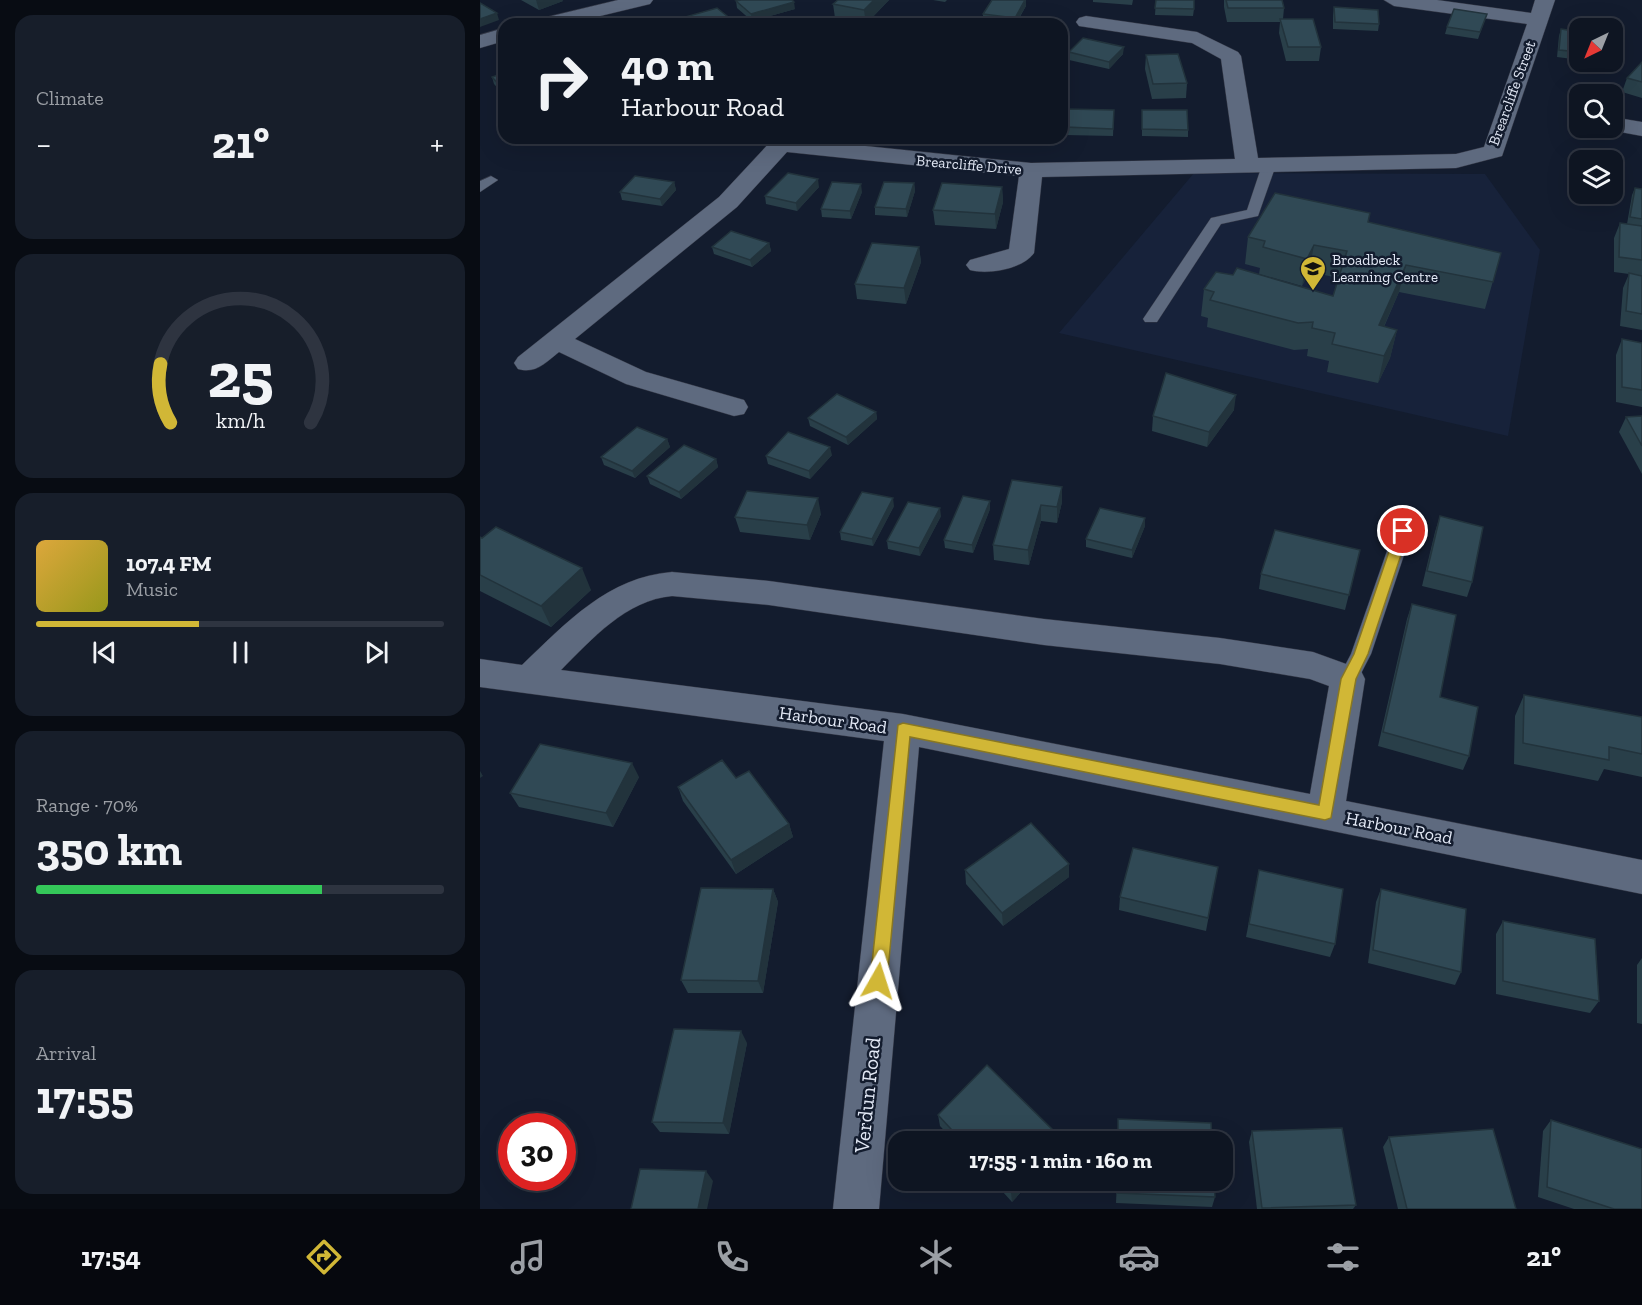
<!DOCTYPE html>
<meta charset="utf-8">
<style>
body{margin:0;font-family:"Zilla Slab",serif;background:#171e2a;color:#f1f3f6;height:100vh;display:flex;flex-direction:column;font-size:22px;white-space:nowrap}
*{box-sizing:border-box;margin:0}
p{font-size:20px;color:#9b9fa5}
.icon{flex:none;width:33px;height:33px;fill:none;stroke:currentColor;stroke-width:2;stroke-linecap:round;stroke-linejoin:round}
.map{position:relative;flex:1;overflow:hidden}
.drawer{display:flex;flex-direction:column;gap:15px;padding:15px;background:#080c13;width:480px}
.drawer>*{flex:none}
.hud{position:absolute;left:18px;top:18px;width:570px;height:126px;border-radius:18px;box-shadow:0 6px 24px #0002,0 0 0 2px #2e3440;background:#0e1522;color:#f1f3f6;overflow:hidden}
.needle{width:39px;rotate:223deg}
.tools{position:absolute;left:1089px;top:18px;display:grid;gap:12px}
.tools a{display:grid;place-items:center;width:54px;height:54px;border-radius:12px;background:#0e1522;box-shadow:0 6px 24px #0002,0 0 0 2px #2e3440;font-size:30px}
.speed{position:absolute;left:18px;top:1113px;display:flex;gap:12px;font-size:30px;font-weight:700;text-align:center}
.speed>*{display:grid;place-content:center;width:78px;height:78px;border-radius:50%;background:#0e1522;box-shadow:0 6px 24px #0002,0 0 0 2px #2e3440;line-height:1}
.speed .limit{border:9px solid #d22;background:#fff;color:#111}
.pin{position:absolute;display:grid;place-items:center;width:51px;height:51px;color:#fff;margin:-26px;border:3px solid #fff;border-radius:50%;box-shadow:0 2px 6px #0007}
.me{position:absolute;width:66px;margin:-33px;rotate:6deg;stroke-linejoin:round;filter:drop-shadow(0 0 4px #0008)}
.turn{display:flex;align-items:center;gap:21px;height:126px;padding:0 24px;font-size:27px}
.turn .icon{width:78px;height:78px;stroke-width:2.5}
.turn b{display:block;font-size:42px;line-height:51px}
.big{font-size:45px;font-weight:700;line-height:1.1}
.drawer .widget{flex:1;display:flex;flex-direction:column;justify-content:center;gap:9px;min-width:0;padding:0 21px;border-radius:18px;background:#171e2a}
.drawer .dial{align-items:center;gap:0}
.dial svg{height:156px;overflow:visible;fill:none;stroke:#2e3440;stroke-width:7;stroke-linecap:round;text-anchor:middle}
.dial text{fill:#f1f3f6;stroke:none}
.song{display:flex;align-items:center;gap:18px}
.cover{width:72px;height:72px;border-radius:9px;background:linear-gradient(135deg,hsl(40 70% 55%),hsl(60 70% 35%))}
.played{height:6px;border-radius:3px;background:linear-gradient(90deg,#d1b736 40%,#2e3440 40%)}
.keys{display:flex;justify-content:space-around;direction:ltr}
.heat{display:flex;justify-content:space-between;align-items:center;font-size:33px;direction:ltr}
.charge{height:9px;border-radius:4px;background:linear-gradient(90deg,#34c759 70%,#2e3440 0)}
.trip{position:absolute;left:408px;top:1131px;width:345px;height:60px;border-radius:18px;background:#0e1522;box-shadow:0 6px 24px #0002,0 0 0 2px #2e3440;font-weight:700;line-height:60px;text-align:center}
.tab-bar{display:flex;height:96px;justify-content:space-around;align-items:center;background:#06080e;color:#9b9fa5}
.tab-bar .icon{width:42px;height:42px}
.tab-bar .on{color:#d1b736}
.tab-bar b{font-size:27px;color:#f1f3f6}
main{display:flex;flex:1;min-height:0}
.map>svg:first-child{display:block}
.built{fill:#17223a}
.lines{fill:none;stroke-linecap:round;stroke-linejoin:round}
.lane-casing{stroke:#343846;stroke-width:1}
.street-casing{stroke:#343846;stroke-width:1}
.lane{fill:#5e6a7f;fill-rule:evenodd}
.street{fill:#5e6a7f;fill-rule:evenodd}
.wall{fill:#293f49}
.shaded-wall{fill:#22333c}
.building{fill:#304955;stroke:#22333c;stroke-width:1.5}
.route{fill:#d1b736;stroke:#887723;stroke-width:1.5}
.labels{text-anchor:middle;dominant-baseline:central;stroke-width:5;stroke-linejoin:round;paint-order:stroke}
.far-street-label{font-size:15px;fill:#e3e9f6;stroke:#131c2e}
.far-poi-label{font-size:15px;fill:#e3e9f6;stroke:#131c2e;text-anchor:start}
.street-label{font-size:18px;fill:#e3e9f6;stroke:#131c2e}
.near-street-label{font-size:21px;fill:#e3e9f6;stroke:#131c2e}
</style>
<main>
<section class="drawer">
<div class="widget"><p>Climate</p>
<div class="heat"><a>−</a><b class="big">21°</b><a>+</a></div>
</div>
<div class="widget dial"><svg viewBox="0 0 100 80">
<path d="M14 69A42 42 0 1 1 86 69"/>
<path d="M14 69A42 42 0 0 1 9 39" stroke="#d1b736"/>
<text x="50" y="56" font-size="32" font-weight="700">25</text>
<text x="50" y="72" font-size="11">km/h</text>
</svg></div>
<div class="widget">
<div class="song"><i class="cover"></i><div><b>107.4 FM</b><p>Music</p></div></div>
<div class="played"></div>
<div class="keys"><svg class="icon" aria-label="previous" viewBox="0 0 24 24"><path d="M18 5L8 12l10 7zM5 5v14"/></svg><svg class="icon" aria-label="pause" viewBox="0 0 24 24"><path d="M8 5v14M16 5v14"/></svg><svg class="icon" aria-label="next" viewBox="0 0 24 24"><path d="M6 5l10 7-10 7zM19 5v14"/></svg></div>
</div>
<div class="widget"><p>Range · 70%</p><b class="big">350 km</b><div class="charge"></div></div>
<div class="widget"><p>Arrival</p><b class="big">17:55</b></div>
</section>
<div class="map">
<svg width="1162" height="1209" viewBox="0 0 1162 1209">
<rect width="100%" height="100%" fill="#131c2e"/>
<!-- built -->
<path class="built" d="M714,173l291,1 55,76 -32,186 -449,-103z"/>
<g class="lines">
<defs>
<g id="lane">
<path d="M789,161l7,4 -18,51 -37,8 -64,98h-12l-2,-3 68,-101 36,-8 15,-45z"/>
<path d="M11,176l7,4 -18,12v-11z"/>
<path d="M923,524l7,2 2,5 -41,123 -16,31 -7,2 -7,-2 -3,-6 13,-25 43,-123 2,-5z"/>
</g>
<g id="street">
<path d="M138,0h35l-3,4 -83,20h-35l3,-4z"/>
<path d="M904,0h53l94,13 4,-13h20l-53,156 -46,12 -414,9 -8,76c-11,16 -46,22 -64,17l-4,-5 4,-5 39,-11 10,-73 -232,-24 -50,55 -162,132 71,33 98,28 4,7 -4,7 -10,2 -108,-32 -67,-32c-14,11 -23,22 -41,17l-4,-6 4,-6 201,-160 54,-58 15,-1 243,25 204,-4 -14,-100 -29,-16 -113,-17 -3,-4 3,-4 7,-2 111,16 41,20 3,4 17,102 198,-4 28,-7 43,-123 -133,-18z"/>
<path d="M24,28v13l-24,7v-13z"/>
<path d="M1132,117l30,5v14l-38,-7 8,-1z"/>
<path d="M192,572l97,9 275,38 176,19 93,14 47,17 5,10 -19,122 296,59v34l-723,-147 -40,462h-46l51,-468 -404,-54v-28l42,6c44,-42 86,-88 150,-93zM192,596l97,9 275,40 176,19 90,15 19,7 -19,108 -407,-80 -342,-44c31,-31 65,-70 111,-74z"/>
</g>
</defs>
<!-- lane casing -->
<use href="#lane" class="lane-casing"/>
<!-- street casing -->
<use href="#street" class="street-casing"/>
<!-- lane -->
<use href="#lane" class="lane"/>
<!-- street -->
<use href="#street" class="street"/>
</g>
<!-- wall -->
<g class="wall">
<path d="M41,0h41l1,1 -24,9z"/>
<path d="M358,0h51l-23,24 -31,-6 -2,-14z"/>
<path d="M453,0h14l-2,2z"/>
<path d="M546,0v6l-10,18h-10l-23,-2v-8z"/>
<path d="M613,0h40l-1,5 -39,-3z"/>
<path d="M676,0l38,9 -1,7 -38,-1z"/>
<path d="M744,0h58l2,8 -1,11 38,28 -2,14h-33l-7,-28 1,-11h-53l-3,-15z"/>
<path d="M256,1l59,8 -43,12 -15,-13z"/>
<path d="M854,7l45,17 -1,7 -45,-2v-14z"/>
<path d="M1007,14l-9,25 -33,-5 2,-7z"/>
<path d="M1081,29l19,3v28l-23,-3 2,-21z"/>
<path d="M589,52l54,2 -14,15 -40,-9z"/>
<path d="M666,55l41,28 -1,15 -34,1 -7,-30z"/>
<path d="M1162,62v36l-20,-6 5,-14z"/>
<path d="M24,73v22l-10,-11 -2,-7z"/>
<path d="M634,110l-1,26 -48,-1v-8z"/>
<path d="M662,110l46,20v7l-46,-1z"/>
<path d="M194,182l2,8 -14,16 -40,-6 -2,-8z"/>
<path d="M434,183l1,8 -8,26 -32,-2v-8z"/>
<path d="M339,187l-22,24 -31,-7 -1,-8z"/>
<path d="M522,187l1,15 -7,27 -61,-4 -2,-15z"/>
<path d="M1155,188l7,1v141l-22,-4 3,-38 6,-14 -15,-2v-34l6,-15 7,1 5,-29z"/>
<path d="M382,192l-11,27 -29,-2 -1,-8z"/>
<path d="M888,222l133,31 -16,56 -86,-17 -15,35 13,3 -7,28 -12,25 -51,-11 2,-11 -22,-5 1,-7 -14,1 -87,-23 1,-9 -7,-2 3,-27 129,7 6,-18 -30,-6 -7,14 -43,-12 1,-6 -15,-4 3,-27z"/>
<path d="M289,243l2,8 -19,16 -38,-13 -2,-7z"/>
<path d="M439,247l2,15 -15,42 -49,-5 -2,-15z"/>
<path d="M1142,339l20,4v64l-26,-5v-47z"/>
<path d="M754,410l-27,37 -55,-16 1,-15z"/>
<path d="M396,412l1,7 -29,26 -38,-19 -2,-8z"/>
<path d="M1162,416v58l-23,-42 7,-15z"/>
<path d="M187,439l3,8 -35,31 -31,-13 -3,-8z"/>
<path d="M352,455l-22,24 -42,-15 -2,-8z"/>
<path d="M236,459l2,8 -37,32 -31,-15 -3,-8z"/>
<path d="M582,487v15l-5,21 -16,-2 -12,44 -35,-5 -1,-15z"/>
<path d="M414,506l-21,40 -32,-6 -1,-8z"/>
<path d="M510,509l-17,44 -28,-5 -1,-8z"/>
<path d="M341,514l-11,26 -70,-8 -5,-15z"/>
<path d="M461,516l-21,40 -32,-7 -1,-8z"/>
<path d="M960,516l32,66 -5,15 -45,-11 13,-54z"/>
<path d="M665,518v8l-13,32 -46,-11v-8z"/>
<path d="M0,537l111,53 -40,37 -71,-36z"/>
<path d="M880,550l-15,60 -86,-21 2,-15z"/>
<path d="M932,604l28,93 29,59 -6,14 -85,-24 29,-127z"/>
<path d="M1044,695l118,22v60l-38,-8 -6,12 -84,-17 1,-48z"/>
<path d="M159,777l-26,50 -94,-20 -9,-14z"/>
<path d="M256,778l53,46 4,13 -57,37 -53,-73 -5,-14z"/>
<path d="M589,864v13l-66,49 -37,-42 -1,-14z"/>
<path d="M738,867l-12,64 -87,-21 1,-13z"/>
<path d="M779,870l76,74 -5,13 -84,-20z"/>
<path d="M293,889l5,13 -15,91h-75l-7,-13z"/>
<path d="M901,889l80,83 -6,13 -87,-22 8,-61z"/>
<path d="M1023,921l96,80 -9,12 -94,-19v-60z"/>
<path d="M1162,958v66l-5,-1v-58z"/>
<path d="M267,1043l-18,91 -69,-2 -8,-10z"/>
<path d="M458,1115l123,27h-106l-15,-16z"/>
<path d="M1071,1120l91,89h-68l-36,-12 5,-66z"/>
<path d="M772,1131l104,74 -3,4h-96l-8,-67z"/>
<path d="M909,1137l127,72h-118l-15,-62z"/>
<path d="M512,1180h40l-20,22z"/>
<path d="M637,1180h97l1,17 -3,10 -96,-4z"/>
</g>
<!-- shaded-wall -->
<g class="shaded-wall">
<path d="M56,0h26l1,1 -24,9z"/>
<path d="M394,0h15l-23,24 -2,-14z"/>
<path d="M546,0v6l-11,18v-6z"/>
<path d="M314,2l1,7 -43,12 -1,-7z"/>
<path d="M17,13l2,7 -19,7v-8z"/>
<path d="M252,20v4h-12z"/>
<path d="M644,47l-1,7 -14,15v-7z"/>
<path d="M338,179l1,8 -22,24 -1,-8z"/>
<path d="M194,182l2,8 -14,16 -2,-7z"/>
<path d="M434,183l1,8 -8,26 -1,-8z"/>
<path d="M381,184l1,8 -11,27 -1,-8z"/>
<path d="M522,187l1,15 -7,27 -1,-15z"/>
<path d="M289,243l2,8 -19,16 -2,-7z"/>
<path d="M834,245l-5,27 -7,14 5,-27z"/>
<path d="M439,247l2,15 -15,42 -2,-16z"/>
<path d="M926,265l-7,27 -27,61 7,-28z"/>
<path d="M917,330l-7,28 -12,25 6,-27z"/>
<path d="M756,395l-2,15 -27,37 2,-15z"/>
<path d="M396,412l1,7 -29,26 -2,-8z"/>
<path d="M187,439l3,8 -35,31 -3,-7z"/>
<path d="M350,447l2,8 -22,24 -1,-8z"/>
<path d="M236,459l2,8 -37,32 -2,-7z"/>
<path d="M582,487v15l-5,21v-16z"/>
<path d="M338,498l3,16 -11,26 -3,-15z"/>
<path d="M413,498l1,8 -21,40 -1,-7z"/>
<path d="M510,501v8l-17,44 -1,-8z"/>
<path d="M561,505v16l-12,44 -1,-15z"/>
<path d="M460,508l1,8 -21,40 -1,-8z"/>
<path d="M665,518v8l-13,32v-8z"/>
<path d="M102,568l9,22 -40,37 -10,-21z"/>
<path d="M152,763l7,14 -26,50 -7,-14z"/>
<path d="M0,771l3,5 -3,2z"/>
<path d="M309,824l4,13 -57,37 -5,-14z"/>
<path d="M589,864v13l-66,49 -1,-13z"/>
<path d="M293,889l5,13 -15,91 -5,-12z"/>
<path d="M261,1031l6,12 -18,91 -6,-11z"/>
<path d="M226,1171l7,10 -6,28h-9z"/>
<path d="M542,1180h10l-20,22 -1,-10z"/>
</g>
<!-- building -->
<g class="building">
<path d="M261,0h51l2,2 -43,12 -15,-13z"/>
<path d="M358,0h36l-10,10 -31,-6z"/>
<path d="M512,0h33l-10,18 -32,-4z"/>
<path d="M676,0h38v9l-39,-1z"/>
<path d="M746,0h56l2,8h-56z"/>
<path d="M0,3l17,10 -17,6z"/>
<path d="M854,7l44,3 1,14 -44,-2z"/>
<path d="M237,8l15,12 -12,4h-36l-6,-5z"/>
<path d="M974,9l33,5 -7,18 -33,-5z"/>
<path d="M800,19h33l8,28h-33z"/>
<path d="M1081,29l19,3v20l-21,-2z"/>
<path d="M603,38l41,9 -15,15 -40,-10z"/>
<path d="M698,54l9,29 -34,1 -7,-29z"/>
<path d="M1162,62v20l-15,-4z"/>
<path d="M24,73v17l-12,-13z"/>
<path d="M586,109l48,1 -1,19 -48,-2z"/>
<path d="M662,110h45l1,20 -46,-1z"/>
<path d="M308,173l30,6 -22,24 -31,-7z"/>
<path d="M155,176l39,6 -14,17 -40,-7z"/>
<path d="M352,182l29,2 -11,27 -29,-2z"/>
<path d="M404,182l30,1 -8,26 -31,-2z"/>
<path d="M462,183l60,4 -7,27 -62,-4z"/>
<path d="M1155,188l7,1v30l-12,-2z"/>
<path d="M795,193l95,20 -2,9 133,31 -8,29 -87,-17 -27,60 18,5 -13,26 -52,-12 3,-11 -23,-5 1,-6 -15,1 -88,-23 4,-8 -10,-3 12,-17 17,3 4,-7 96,28 14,-45 -33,-6 -7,14 -44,-12 2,-6 -17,-4z"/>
<path d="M1140,223l22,3v34l-23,-3z"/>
<path d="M251,231l38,12 -19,17 -38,-13z"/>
<path d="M392,243l47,4 -15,41 -49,-4z"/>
<path d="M1149,273l13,3v38l-16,-3z"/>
<path d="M1142,339l20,4v47l-20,-3z"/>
<path d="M686,373l70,22 -27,37 -56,-16z"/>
<path d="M357,394l39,18 -30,25 -38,-19z"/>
<path d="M1162,416v30l-16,-29z"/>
<path d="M157,427l30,12 -35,32 -31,-14z"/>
<path d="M308,432l42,15 -21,24 -43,-15z"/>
<path d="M204,445l32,14 -37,33 -32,-16z"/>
<path d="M532,480l50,7 -5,20 -16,-2 -13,45 -35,-5z"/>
<path d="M267,491l71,7 -11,27 -72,-8z"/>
<path d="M382,492l31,6 -21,41 -32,-7z"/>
<path d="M483,496l27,5 -18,44 -28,-5z"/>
<path d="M428,502l32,6 -21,40 -32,-7z"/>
<path d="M620,508l45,10 -13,32 -46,-11z"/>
<path d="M960,516l43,11 -11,55 -45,-11z"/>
<path d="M16,527l86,41 -41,38 -61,-31v-38l2,1z"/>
<path d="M795,530l85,20 -11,45 -88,-21z"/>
<path d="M932,604l44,11 -16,82 38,10 -9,49 -86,-24z"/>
<path d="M1044,695l118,22v37l-33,-7v13l-86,-17z"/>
<path d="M60,744l92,19 -26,50 -96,-20z"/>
<path d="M242,760l14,18 13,-7 40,53 -58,36 -53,-73z"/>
<path d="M551,823l38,41 -67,49 -37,-43z"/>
<path d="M653,848l85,19 -10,51 -88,-21z"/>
<path d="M779,870l84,19 -8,55 -86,-20z"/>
<path d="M221,888l72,1 -15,92 -77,-1z"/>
<path d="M901,889l85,20 -5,63 -88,-22z"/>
<path d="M1023,921l92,18 4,62 -96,-20z"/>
<path d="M194,1029l67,2 -18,92 -71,-1z"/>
<path d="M507,1065l74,73 -2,4h-96l-25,-27z"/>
<path d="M638,1119l93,4 1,19h-94z"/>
<path d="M1071,1120l91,29v60h-28l-67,-22z"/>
<path d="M862,1128l14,77 -94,3 -10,-77z"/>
<path d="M1013,1129l23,80h-109l-18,-72z"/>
<path d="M160,1169l66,2 -8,38h-67z"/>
<path d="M521,1180h21l-11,12z"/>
<path d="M638,1180h96l1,17 -98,-4z"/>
</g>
<!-- route -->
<path class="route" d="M923,526l6,5 -41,123 -12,25 -25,139 -6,2 -415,-83 -23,244 -3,5 -6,3 -6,-3 -2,-5 28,-256 5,-2 416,82 22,-126 13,-25 42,-123z"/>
<!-- icons -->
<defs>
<symbol id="school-pin" viewBox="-11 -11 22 30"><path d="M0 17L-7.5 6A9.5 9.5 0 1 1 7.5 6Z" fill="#d1b736" stroke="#131c2e"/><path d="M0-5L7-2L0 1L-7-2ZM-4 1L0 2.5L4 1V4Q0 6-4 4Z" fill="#111"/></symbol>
</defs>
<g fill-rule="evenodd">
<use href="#school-pin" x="818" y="254" width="30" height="40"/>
</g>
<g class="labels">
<!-- far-street labels -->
<g class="far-street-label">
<text transform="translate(1032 93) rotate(-70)">Brearcliffe Street</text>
<text transform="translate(489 165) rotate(5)">Brearcliffe Drive</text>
</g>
<!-- far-poi labels -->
<g class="far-poi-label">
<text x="852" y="260">Broadbeck<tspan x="852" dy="17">Learning Centre</tspan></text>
</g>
<!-- street labels -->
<g class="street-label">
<text transform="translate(353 720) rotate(8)">Harbour Road</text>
<text transform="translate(919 828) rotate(11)">Harbour Road</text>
</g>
<!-- near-street labels -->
<g class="near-street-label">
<text transform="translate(387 1095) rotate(-84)">Verdun Road</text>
</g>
</g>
</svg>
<div class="tools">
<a><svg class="needle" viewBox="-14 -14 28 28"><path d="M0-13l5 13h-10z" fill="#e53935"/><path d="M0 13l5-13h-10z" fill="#9b9fa5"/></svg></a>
<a><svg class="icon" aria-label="search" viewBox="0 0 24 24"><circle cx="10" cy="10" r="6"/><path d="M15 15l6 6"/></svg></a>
<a><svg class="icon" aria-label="layers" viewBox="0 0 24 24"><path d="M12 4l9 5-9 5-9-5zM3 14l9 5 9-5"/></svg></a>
</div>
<div class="speed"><div class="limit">30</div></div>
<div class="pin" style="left:923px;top:531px;background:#d93025"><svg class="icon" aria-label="arrive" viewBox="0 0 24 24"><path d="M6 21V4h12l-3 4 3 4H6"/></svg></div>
<svg class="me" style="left:398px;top:981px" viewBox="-20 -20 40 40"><path d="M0-17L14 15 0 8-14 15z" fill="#d1b736" stroke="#fff" stroke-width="4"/></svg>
<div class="trip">17:55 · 1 min · 160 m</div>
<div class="hud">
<div class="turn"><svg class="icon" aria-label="right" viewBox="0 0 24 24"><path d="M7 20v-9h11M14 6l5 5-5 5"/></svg><div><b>40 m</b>Harbour Road</div></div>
</div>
</div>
</main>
<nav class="tab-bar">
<b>17:54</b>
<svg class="icon on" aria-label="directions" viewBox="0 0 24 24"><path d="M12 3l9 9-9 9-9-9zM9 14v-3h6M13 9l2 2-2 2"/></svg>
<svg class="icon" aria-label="music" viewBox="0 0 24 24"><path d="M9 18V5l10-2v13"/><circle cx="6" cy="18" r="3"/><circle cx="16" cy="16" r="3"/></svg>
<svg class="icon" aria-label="phone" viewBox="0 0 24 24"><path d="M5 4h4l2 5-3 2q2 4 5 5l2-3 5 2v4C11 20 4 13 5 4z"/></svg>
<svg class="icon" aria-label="climate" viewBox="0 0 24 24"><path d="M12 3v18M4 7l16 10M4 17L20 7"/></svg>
<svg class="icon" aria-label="car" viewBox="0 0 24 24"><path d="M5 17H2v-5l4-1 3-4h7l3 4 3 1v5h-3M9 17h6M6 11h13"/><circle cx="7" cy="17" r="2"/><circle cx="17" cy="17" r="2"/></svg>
<svg class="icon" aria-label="filters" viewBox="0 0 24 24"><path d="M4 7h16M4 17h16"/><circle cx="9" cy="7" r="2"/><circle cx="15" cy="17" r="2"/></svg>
<b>21°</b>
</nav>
